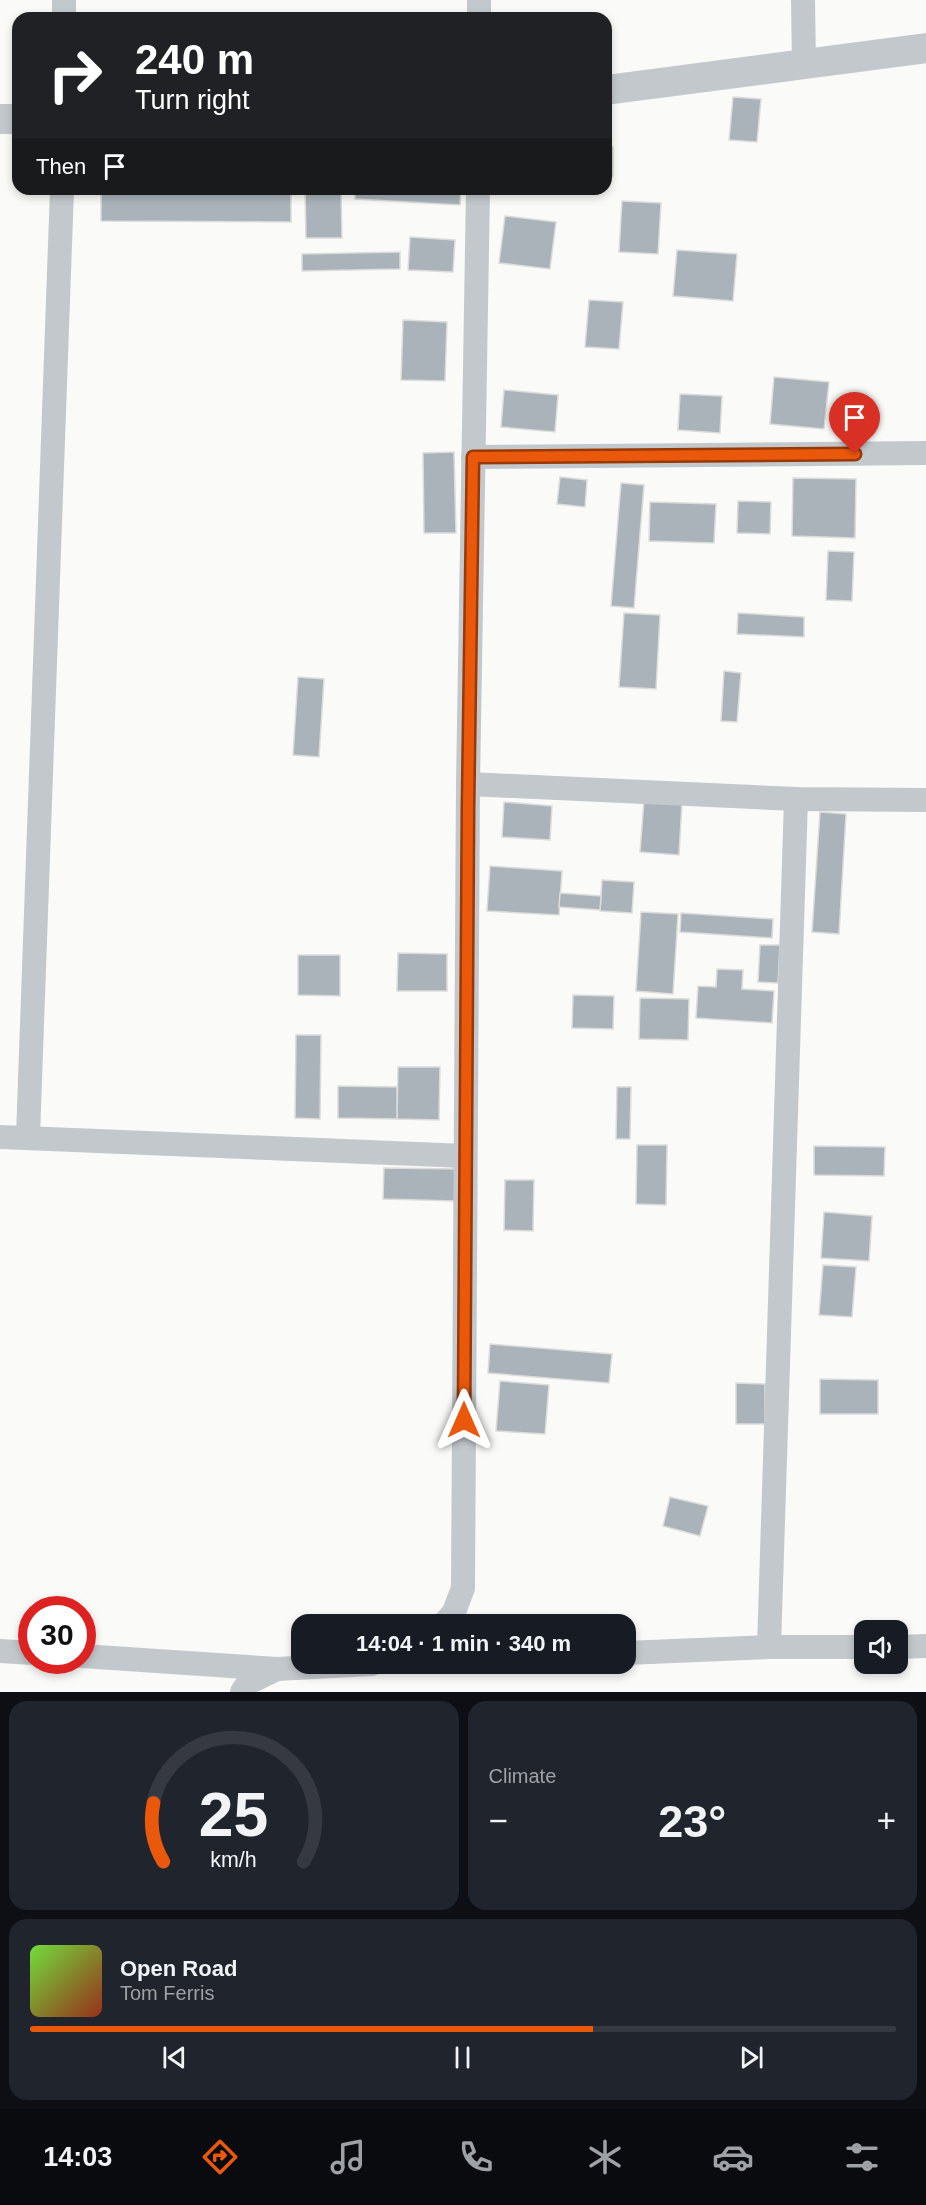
<!DOCTYPE html>
<meta charset="utf-8">
<style>
body{margin:0;font-family:Arial,sans-serif;background:#20242c;color:#f1f3f6;height:100vh;display:flex;flex-direction:column;font-size:22px;white-space:nowrap}
*{box-sizing:border-box;margin:0}
p{font-size:20px;color:#9ea1a6}
.icon{flex:none;width:33px;height:33px;fill:none;stroke:currentColor;stroke-width:2;stroke-linecap:round;stroke-linejoin:round}
.map{position:relative;height:1692px;overflow:hidden}
.sheet{display:flex;flex-direction:column;gap:9px;padding:9px;background:#0d0f14;flex:1}
.sheet>*{flex:none}
.banner{position:absolute;left:12px;top:12px;width:600px;height:183px;border-radius:18px;box-shadow:0 3px 9px #0003;background:#202124;color:#fff;overflow:hidden}
.tools{position:absolute;left:854px;top:1620px;display:grid;gap:12px}
.tools a{display:grid;place-items:center;width:54px;height:54px;border-radius:12px;background:#171b24;box-shadow:0 3px 9px #0003;font-size:30px}
.speed{position:absolute;left:18px;top:1596px;display:flex;gap:12px;font-size:30px;font-weight:700;text-align:center}
.speed>*{display:grid;place-content:center;width:78px;height:78px;border-radius:50%;background:#171b24;box-shadow:0 3px 9px #0003;line-height:1}
.speed .limit{border:9px solid #d22;background:#fff;color:#111}
.pin{position:absolute;display:grid;place-items:center;width:51px;height:51px;color:#fff;margin:-62px -26px;border-radius:50% 50% 50% 0;rotate:-45deg;box-shadow:0 0 6px #0007}
.pin .icon{rotate:45deg}
.me{position:absolute;width:66px;margin:-33px;rotate:0deg;stroke-linejoin:round;filter:drop-shadow(0 0 4px #0008)}
.turn{display:flex;align-items:center;gap:21px;height:126px;padding:0 24px;font-size:27px}
.turn .icon{width:78px;height:78px;stroke-width:2.5}
.turn b{display:block;font-size:42px;line-height:51px}
.then{display:flex;align-items:center;height:57px;padding:0 24px;background:#0003;gap:12px;font-size:22px}
.big{font-size:45px;font-weight:800;line-height:1.1}
.sheet .tile{flex:1;display:flex;flex-direction:column;justify-content:center;gap:9px;min-width:0;padding:0 21px;border-radius:18px;background:#20242c}
.sheet .dial{align-items:center;gap:0}
.dial svg{height:156px;overflow:visible;fill:none;stroke:#363941;stroke-width:7;stroke-linecap:round;text-anchor:middle}
.dial text{fill:#f1f3f6;stroke:none}
.song{display:flex;align-items:center;gap:18px}
.cover{width:72px;height:72px;border-radius:9px;background:linear-gradient(135deg,hsl(100 70% 55%),hsl(10 70% 35%))}
.played{height:6px;border-radius:3px;background:linear-gradient(90deg,#ea580c 65%,#363941 65%)}
.keys{display:flex;justify-content:space-around;direction:ltr}
.heat{display:flex;justify-content:space-between;align-items:center;font-size:33px;direction:ltr}
.sheet .tiles{flex:1;display:grid;gap:9px;grid-template-columns:1fr 1fr}
.tile:last-child{grid-column:span 2}
.trip{position:absolute;left:291px;top:1614px;width:345px;height:60px;border-radius:18px;background:#171b24;box-shadow:0 3px 9px #0003;font-weight:800;line-height:60px;text-align:center}
.tab-bar{display:flex;height:96px;justify-content:space-around;align-items:center;background:#090b0e;color:#9ea1a6}
.tab-bar .icon{width:42px;height:42px}
.tab-bar .on{color:#ea580c}
.tab-bar b{font-size:27px;color:#f1f3f6}
.map>svg:first-child{display:block}
.building{fill:#aab3b9;stroke:#dcdcda;stroke-width:1.5}
.lines{fill:none;stroke-linecap:round;stroke-linejoin:round}
.minor{stroke:#c3c8cc;stroke-width:24}
.tertiary{stroke:#c3c8cc;stroke-width:30}
.route-casing{stroke:#983908;stroke-width:15}
.route{stroke:#ea580c;stroke-width:10}
</style>
<div class="map">
<svg width="926" height="1692" viewBox="0 0 926 1692">
<rect width="100%" height="100%" fill="#fafaf8"/>
<!-- building -->
<g class="building">
<path d="M733,97l28,2 -4,43 -28,-2z"/>
<rect x="606" y="147" width="7" height="29"/>
<path d="M101,189h190v33l-190,-1z"/>
<path d="M305,189h36l1,49h-36z"/>
<path d="M355,189h106l-1,16 -105,-6z"/>
<path d="M622,201l39,2 -3,51 -39,-2z"/>
<path d="M505,216l51,6 -6,47 -51,-6z"/>
<path d="M410,237l45,3 -2,32 -45,-2z"/>
<path d="M677,250l60,4 -4,47 -60,-5z"/>
<path d="M400,252v17l-98,2v-17z"/>
<path d="M589,300l34,2 -4,47 -34,-2z"/>
<path d="M403,320l44,2 -2,59 -44,-1z"/>
<path d="M774,377l55,5 -5,47 -54,-5z"/>
<path d="M504,390l54,5 -3,37 -54,-5z"/>
<path d="M680,394l42,2 -2,37 -42,-3z"/>
<path d="M454,452l2,81h-32l-1,-80z"/>
<path d="M560,477l27,3 -2,27 -28,-3z"/>
<path d="M793,478l63,1 -1,59 -63,-2z"/>
<path d="M621,483l23,2 -10,123 -23,-2z"/>
<path d="M738,501l33,1 -1,32 -33,-1z"/>
<path d="M650,502l66,2 -2,39 -65,-2z"/>
<path d="M828,551l26,1 -2,49 -26,-1z"/>
<path d="M624,613l36,2 -4,74 -37,-2z"/>
<path d="M738,613l66,4v20l-67,-3z"/>
<path d="M724,671l17,2 -4,49 -16,-1z"/>
<path d="M298,677l26,2 -5,78 -26,-2z"/>
<path d="M644,800l38,2 -3,53 -39,-3z"/>
<path d="M504,802l48,4 -2,34 -48,-3z"/>
<path d="M820,812l26,2 -7,120 -27,-2z"/>
<path d="M490,866l72,5 -3,44 -72,-4z"/>
<path d="M602,880l32,2 -2,31 -32,-2z"/>
<path d="M560,893l41,3 -1,14 -41,-3z"/>
<path d="M641,912l37,2 -5,80 -37,-3z"/>
<path d="M681,913l92,6 -1,19 -92,-6z"/>
<path d="M760,945h20l-2,38 -20,-1z"/>
<path d="M398,953l49,1v37h-50z"/>
<path d="M298,955h42v41l-42,-1z"/>
<path d="M717,969l26,1 -1,19 32,2 -2,32 -76,-5 2,-32 18,1z"/>
<path d="M573,995l41,1 -1,33 -41,-1z"/>
<path d="M640,998l49,1 -1,41 -49,-1z"/>
<path d="M296,1035h25l-1,84 -25,-1z"/>
<path d="M398,1067h42l-1,53 -42,-1z"/>
<path d="M338,1086l59,1v32l-59,-1z"/>
<path d="M617,1087h14l-1,52h-14z"/>
<path d="M637,1145h30l-1,60 -30,-1z"/>
<path d="M814,1146l71,1 -1,29 -70,-1z"/>
<path d="M384,1168l73,1 -1,32 -73,-2z"/>
<path d="M505,1180h29l-1,51 -29,-1z"/>
<path d="M824,1212l48,4 -3,45 -48,-3z"/>
<path d="M823,1265l33,2 -4,50 -33,-2z"/>
<path d="M490,1344l122,10 -3,29 -121,-10z"/>
<path d="M820,1379l58,1v34h-58z"/>
<path d="M500,1381l49,4 -4,49 -49,-3z"/>
<path d="M736,1383l29,1v40h-29z"/>
<path d="M670,1497l38,9 -8,30 -37,-10z"/>
</g>
<g class="lines">
<!-- minor -->
<g class="minor">
<path d="M64,0v18"/>
<path d="M803,0l1,64"/>
<path d="M479,18v-18"/>
<path d="M473,457l453,-4"/>
<path d="M468,784l328,15 130,1"/>
<path d="M28,1136l34,-947"/>
<path d="M0,1137l465,19"/>
<path d="M444,1624l10,-12 9,-24 5,-804 10,-595"/>
<path d="M769,1647l27,-848"/>
<path d="M897,1647l29,-1"/>
<path d="M0,1651l32,2"/>
<path d="M626,1653l143,-6h95"/>
<path d="M82,1656l195,13 95,-5"/>
<path d="M242,1692l6,-9 29,-14"/>
</g>
<!-- tertiary -->
<g class="tertiary">
<path d="M606,90l320,-42"/>
<path d="M0,119h18"/>
</g>
</g>
<g class="lines">
<defs>
<path id="route" d="M464,1420l4,-613 5,-350 382,-3"/>
</defs>
<!-- route casing -->
<use href="#route" class="route-casing"/>
<!-- route -->
<use href="#route" class="route"/>
</g>
</svg>
<div class="tools">
<a><svg class="icon" aria-label="sound" viewBox="0 0 24 24"><path d="M4 9h4l5-4v14l-5-4H4zM17 9q2 3 0 6"/></svg></a>
</div>
<div class="speed"><div class="limit">30</div></div>
<div class="pin" style="left:855px;top:454px;background:#d93025"><svg class="icon" aria-label="arrive" viewBox="0 0 24 24"><path d="M6 21V4h12l-3 4 3 4H6"/></svg></div>
<svg class="me" style="left:464px;top:1420px" viewBox="-20 -20 40 40"><path d="M0-17L14 15 0 8-14 15z" fill="#ea580c" stroke="#fff" stroke-width="4"/></svg>
<div class="trip">14:04 · 1 min · 340 m</div>
<div class="banner">
<div class="turn"><svg class="icon" aria-label="right" viewBox="0 0 24 24"><path d="M7 20v-9h11M14 6l5 5-5 5"/></svg><div><b>240 m</b>Turn right</div></div>
<div class="then">Then<svg class="icon" aria-label="arrive" viewBox="0 0 24 24"><path d="M6 21V4h12l-3 4 3 4H6"/></svg></div>
</div>
</div>
<section class="sheet">
<div class="tiles">
<div class="tile dial"><svg viewBox="0 0 100 80">
<path d="M14 69A42 42 0 1 1 86 69"/>
<path d="M14 69A42 42 0 0 1 9 39" stroke="#ea580c"/>
<text x="50" y="56" font-size="32" font-weight="700">25</text>
<text x="50" y="72" font-size="11">km/h</text>
</svg></div>
<div class="tile"><p>Climate</p>
<div class="heat"><a>−</a><b class="big">23°</b><a>+</a></div>
</div>
<div class="tile">
<div class="song"><i class="cover"></i><div><b>Open Road</b><p>Tom Ferris</p></div></div>
<div class="played"></div>
<div class="keys"><svg class="icon" aria-label="previous" viewBox="0 0 24 24"><path d="M18 5L8 12l10 7zM5 5v14"/></svg><svg class="icon" aria-label="pause" viewBox="0 0 24 24"><path d="M8 5v14M16 5v14"/></svg><svg class="icon" aria-label="next" viewBox="0 0 24 24"><path d="M6 5l10 7-10 7zM19 5v14"/></svg></div>
</div>
</div>
</section>
<nav class="tab-bar">
<b>14:03</b>
<svg class="icon on" aria-label="directions" viewBox="0 0 24 24"><path d="M12 3l9 9-9 9-9-9zM9 14v-3h6M13 9l2 2-2 2"/></svg>
<svg class="icon" aria-label="music" viewBox="0 0 24 24"><path d="M9 18V5l10-2v13"/><circle cx="6" cy="18" r="3"/><circle cx="16" cy="16" r="3"/></svg>
<svg class="icon" aria-label="phone" viewBox="0 0 24 24"><path d="M5 4h4l2 5-3 2q2 4 5 5l2-3 5 2v4C11 20 4 13 5 4z"/></svg>
<svg class="icon" aria-label="climate" viewBox="0 0 24 24"><path d="M12 3v18M4 7l16 10M4 17L20 7"/></svg>
<svg class="icon" aria-label="car" viewBox="0 0 24 24"><path d="M5 17H2v-5l4-1 3-4h7l3 4 3 1v5h-3M9 17h6M6 11h13"/><circle cx="7" cy="17" r="2"/><circle cx="17" cy="17" r="2"/></svg>
<svg class="icon" aria-label="filters" viewBox="0 0 24 24"><path d="M4 7h16M4 17h16"/><circle cx="9" cy="7" r="2"/><circle cx="15" cy="17" r="2"/></svg>
</nav>
